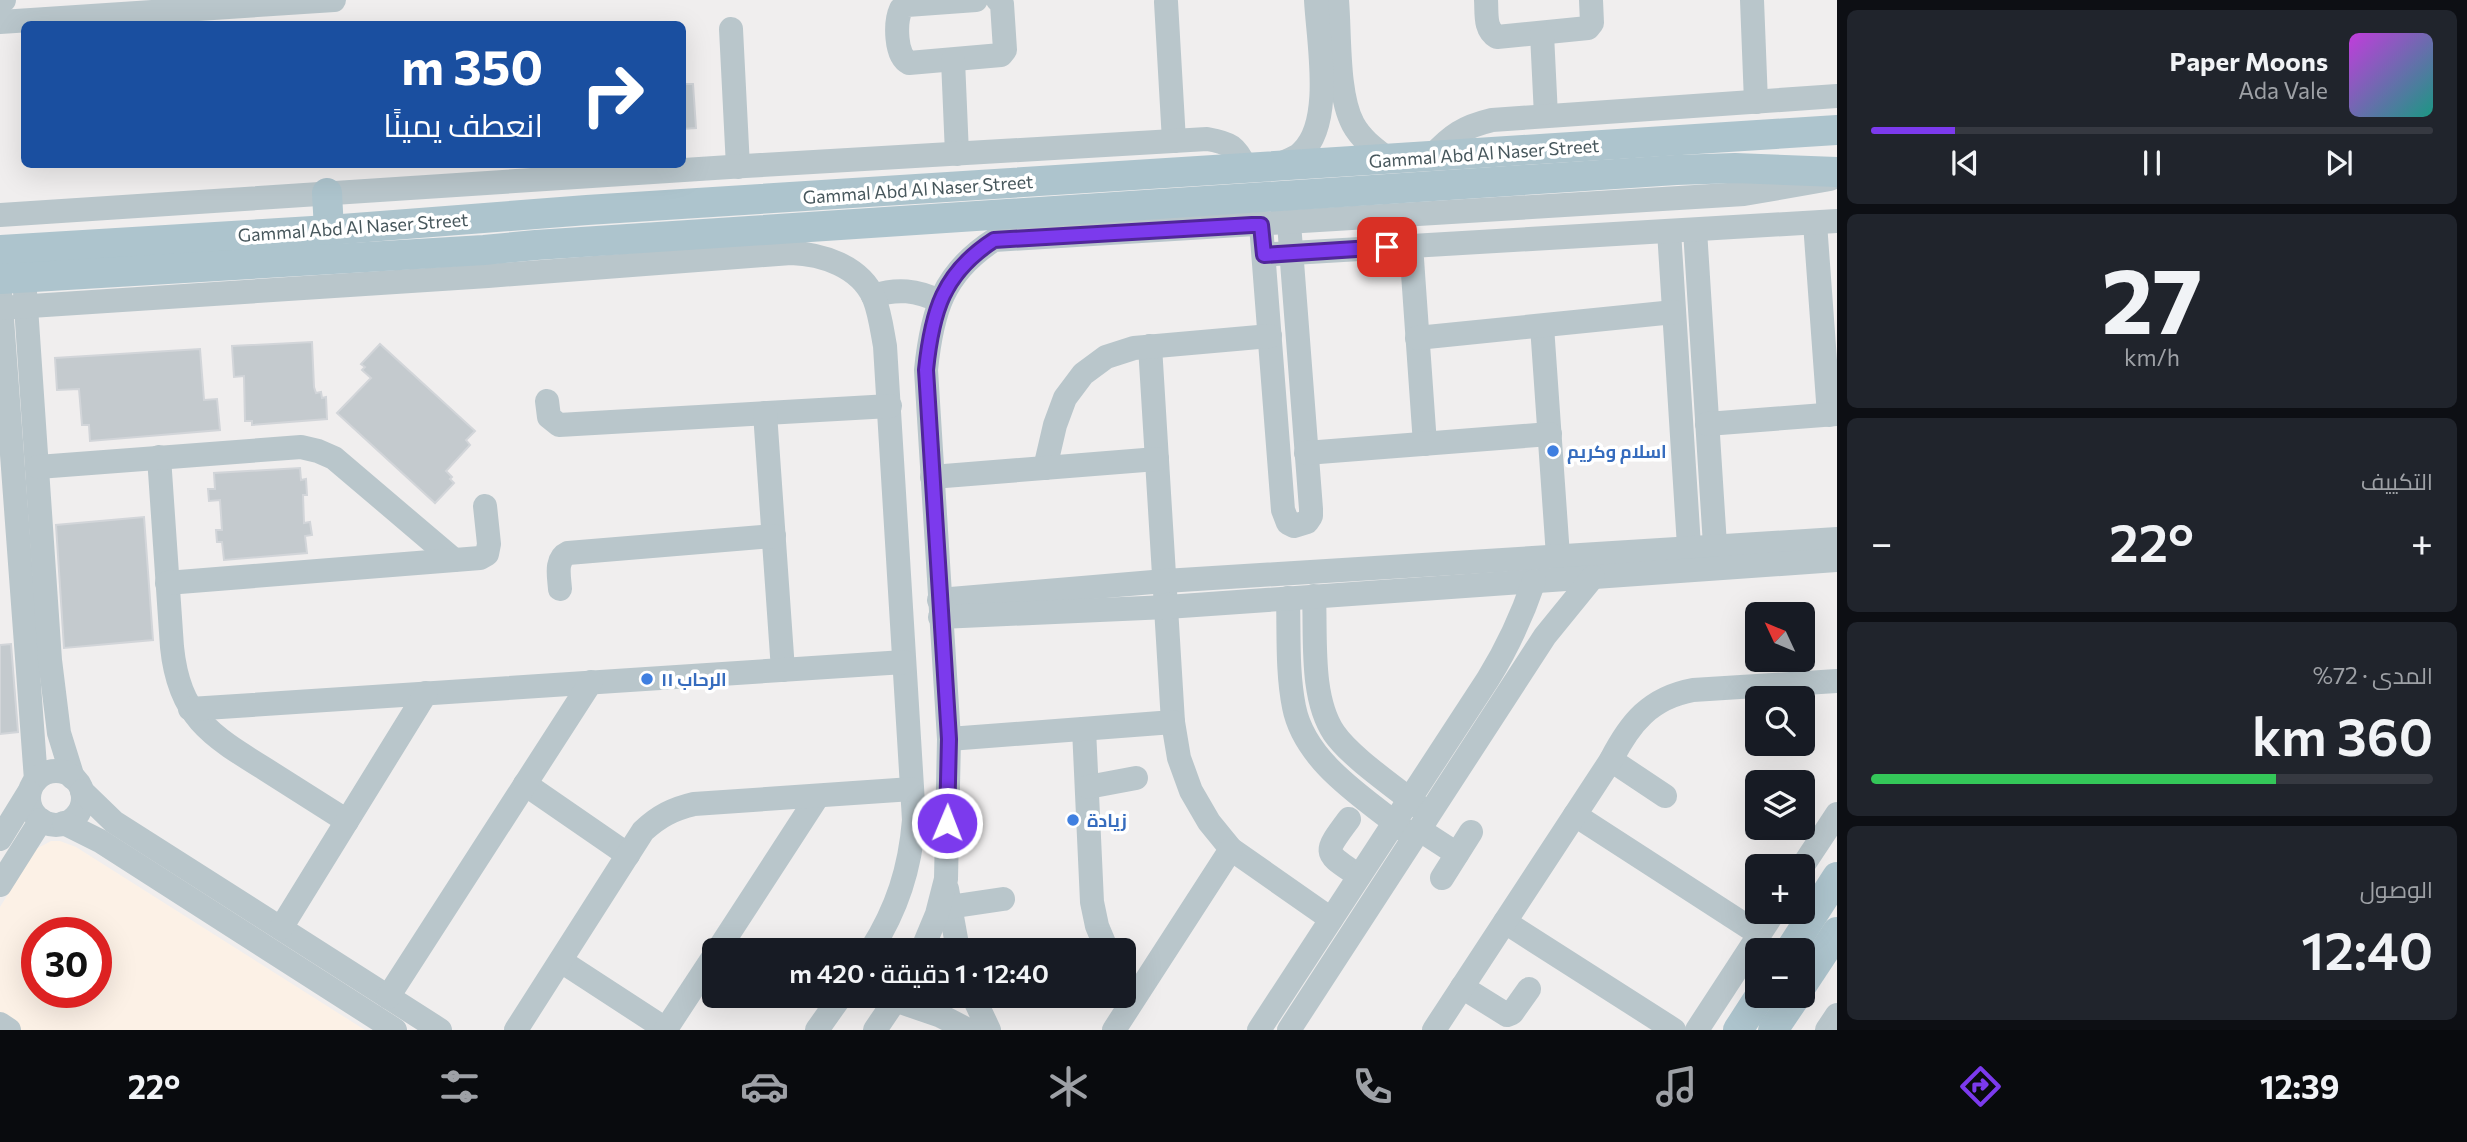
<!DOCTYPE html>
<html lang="ar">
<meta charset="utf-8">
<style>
body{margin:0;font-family:Commissioner,Cairo,sans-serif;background:#20242c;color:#f1f3f6;direction:rtl;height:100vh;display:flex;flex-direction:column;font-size:26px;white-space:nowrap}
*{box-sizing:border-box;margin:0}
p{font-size:23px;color:#9ea1a6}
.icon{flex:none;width:38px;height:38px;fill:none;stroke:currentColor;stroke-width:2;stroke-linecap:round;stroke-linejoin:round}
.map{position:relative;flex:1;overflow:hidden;direction:ltr}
.drawer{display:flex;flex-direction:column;gap:10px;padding:10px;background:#0d0f14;width:630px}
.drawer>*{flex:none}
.top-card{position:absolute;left:21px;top:21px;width:665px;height:147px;border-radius:10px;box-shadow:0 7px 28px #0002;direction:rtl;background:#1a4fa0;color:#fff;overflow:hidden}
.needle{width:46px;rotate:314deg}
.controls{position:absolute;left:1745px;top:602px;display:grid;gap:14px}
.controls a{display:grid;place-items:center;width:70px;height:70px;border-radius:10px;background:#171b24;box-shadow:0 7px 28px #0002;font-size:35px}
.speed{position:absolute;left:21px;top:917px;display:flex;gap:14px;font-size:35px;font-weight:700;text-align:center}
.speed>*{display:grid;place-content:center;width:91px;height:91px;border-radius:50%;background:#171b24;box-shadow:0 7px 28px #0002;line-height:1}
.speed .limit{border:10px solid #d22;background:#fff;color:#111}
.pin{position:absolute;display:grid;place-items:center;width:60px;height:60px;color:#fff;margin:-30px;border-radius:14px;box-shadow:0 4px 10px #0006}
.me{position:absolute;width:77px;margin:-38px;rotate:1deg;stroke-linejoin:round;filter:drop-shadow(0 0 5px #0008)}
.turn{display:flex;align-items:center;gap:24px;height:147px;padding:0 28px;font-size:32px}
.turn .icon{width:91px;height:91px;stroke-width:2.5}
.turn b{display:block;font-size:49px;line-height:60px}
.big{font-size:52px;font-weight:600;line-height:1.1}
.drawer .widget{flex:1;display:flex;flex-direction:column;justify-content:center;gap:10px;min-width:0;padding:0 24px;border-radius:10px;background:#20242c}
.drawer .dial{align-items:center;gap:0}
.dial b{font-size:91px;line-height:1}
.song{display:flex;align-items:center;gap:21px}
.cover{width:84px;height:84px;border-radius:10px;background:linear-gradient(135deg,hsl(290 70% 55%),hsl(170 70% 35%))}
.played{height:7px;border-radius:4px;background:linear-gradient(90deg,#7c3aed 15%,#363941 15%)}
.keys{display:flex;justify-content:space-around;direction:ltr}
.heat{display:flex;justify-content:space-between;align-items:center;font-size:38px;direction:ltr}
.charge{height:10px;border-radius:5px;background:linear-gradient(90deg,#34c759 72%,#363941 0)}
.trip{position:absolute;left:702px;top:938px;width:434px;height:70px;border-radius:10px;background:#171b24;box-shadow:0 7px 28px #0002;font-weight:600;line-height:70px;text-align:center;direction:rtl}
.menu{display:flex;height:112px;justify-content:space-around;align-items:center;background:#090b0e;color:#9ea1a6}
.menu .icon{width:49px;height:49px}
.menu .on{color:#7c3aed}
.menu b{font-size:32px;color:#f1f3f6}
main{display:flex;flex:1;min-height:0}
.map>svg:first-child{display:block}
.commercial{fill:#fcf1e6;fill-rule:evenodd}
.building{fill:#c4cace;stroke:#d2d5d9;stroke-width:2}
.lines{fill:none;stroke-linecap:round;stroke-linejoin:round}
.minor{stroke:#b9c6cb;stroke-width:24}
.major{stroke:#adc4cd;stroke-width:30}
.route-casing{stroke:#51269a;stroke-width:18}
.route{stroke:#7c3aed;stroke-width:12}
.shop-dot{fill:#3f7fe0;stroke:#fff;stroke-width:2.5}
.labels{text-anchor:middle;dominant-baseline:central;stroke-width:7;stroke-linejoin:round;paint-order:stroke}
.street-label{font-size:18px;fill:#46565b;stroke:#fff}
.shop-label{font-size:18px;font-weight:bold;fill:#366cbe;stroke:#fff;text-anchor:start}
</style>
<main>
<section class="drawer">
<div class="widget">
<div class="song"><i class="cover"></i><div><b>Paper Moons</b><p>Ada Vale</p></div></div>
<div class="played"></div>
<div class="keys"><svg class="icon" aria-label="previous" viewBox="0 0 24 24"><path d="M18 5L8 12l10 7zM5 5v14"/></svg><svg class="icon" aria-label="pause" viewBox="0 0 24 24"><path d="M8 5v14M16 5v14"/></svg><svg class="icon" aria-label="next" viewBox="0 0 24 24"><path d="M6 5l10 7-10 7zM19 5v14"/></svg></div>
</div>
<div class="widget dial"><b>27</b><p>km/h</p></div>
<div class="widget"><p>التكييف</p>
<div class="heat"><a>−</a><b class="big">22°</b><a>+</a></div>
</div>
<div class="widget"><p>المدى · 72%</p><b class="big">360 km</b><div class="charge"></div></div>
<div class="widget"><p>الوصول</p><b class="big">12:40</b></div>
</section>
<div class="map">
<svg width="1837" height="1030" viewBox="0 0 1837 1030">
<rect width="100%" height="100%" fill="#f0eeee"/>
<!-- commercial -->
<path class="commercial" d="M51,841h9l16,6 289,183h-365v-123l36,-58zM37,933h59v59h-59z"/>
<!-- building -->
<g class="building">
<path d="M682,84h11l3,44 -14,1z"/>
<path d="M312,342l2,45 2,6 5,-1 1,6 4,-1 1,22 -75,6v-4h-7l-1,-45 -10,1 -2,-31z"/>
<path d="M380,344l95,87 -9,9 4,5 -24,26 6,6 -2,2 4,4 -19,20 -98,-90 34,-35 -9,-8 3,-3 -4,-3z"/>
<path d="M200,349l4,51 13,-1 3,31 -130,11 -1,-16h-7l-3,-36 -22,1 -2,-32z"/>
<path d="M300,468l1,12 5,-1 1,16h-4l1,28 6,-1 2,13 -7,1 2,17 -83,7 -2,-18h-5l-1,-12h6l-2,-30 -11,1 -1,-12h7l-1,-16z"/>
<path d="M144,517l9,123 -89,8 -8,-123z"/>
<path d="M11,644l7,88 -18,2v-89z"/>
</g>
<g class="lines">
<!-- minor -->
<g class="minor">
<path d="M0,0h4"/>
<path d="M976,0l-69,5 -6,4c-6,13 -6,47 8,54l92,-8 4,-5 -3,-46 -4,-4"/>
<path d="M1337,0c3,35 0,94 16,124 8,15 22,25 35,35"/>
<path d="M1486,0c1,13 -2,29 11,37l91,-9 4,-5 -1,-23"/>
<path d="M1752,0l4,102"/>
<path d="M1166,2l8,139"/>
<path d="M0,22l334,-22"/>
<path d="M731,29l7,138"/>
<path d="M1542,34l4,82"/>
<path d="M953,60l4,94"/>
<path d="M1432,156c20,-21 31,-29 60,-36l345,-24"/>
<path d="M1278,165c8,-4 19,-7 24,-13 32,-30 16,-111 14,-152"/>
<path d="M0,215l745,-49 462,-27c23,4 29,7 39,29"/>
<path d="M1815,223l14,192"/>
<path d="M1261,225l22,285 5,13 6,3 13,-4 4,-6v-7l-22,-286"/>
<path d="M1695,230l21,331"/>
<path d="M1669,231l21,331"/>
<path d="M1411,245l14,199"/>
<path d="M1275,254l562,-33"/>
<path d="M0,292l36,488"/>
<path d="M25,292l25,368 9,73 14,45"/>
<path d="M873,296c24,-8 44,-6 66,5"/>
<path d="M0,308l488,-32 303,-23c31,1 69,13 83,45 6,15 8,32 11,48l29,474c-4,49 -17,89 -43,130"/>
<path d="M1542,326l16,230"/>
<path d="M1417,338l257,-26"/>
<path d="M1150,346l23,376 6,36 12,33 18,31 22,27 100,70"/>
<path d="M547,401l2,16 10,8 331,-19"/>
<path d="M765,413l18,257"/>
<path d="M1707,424l130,-10"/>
<path d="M1306,453l244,-19"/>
<path d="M159,457l13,190c7,69 38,88 93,122 27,17 54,34 82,52"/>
<path d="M38,467l263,-20 17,4 16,7 120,102"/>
<path d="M1045,468l10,-43 10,-27 18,-24 23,-17 28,-9 136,-12"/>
<path d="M932,477l225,-18"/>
<path d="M167,583l313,-25 7,-4 2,-10 -4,-38"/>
<path d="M560,589c-1,-13 -5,-30 8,-36l206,-17"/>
<path d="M1314,596c2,42 -4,101 20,137 17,25 64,56 89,77"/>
<path d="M1288,598c1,36 -1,74 6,109 11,56 72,92 114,126"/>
<path d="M939,600l226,-19 672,-42"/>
<path d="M940,617l227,-10 670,-47"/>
<path d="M190,709l714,-47"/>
<path d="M1084,729l8,173 5,24 10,24"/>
<path d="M949,739l224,-17"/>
<path d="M1611,760l54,36"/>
<circle cx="56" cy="798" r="27"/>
<path d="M525,784l103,71"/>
<path d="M1088,787l48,-9"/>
<path d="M82,791l32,31 326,208"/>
<path d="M1575,815l184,119"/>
<path d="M1349,819c-27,36 -25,33 10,57"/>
<path d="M64,823l36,18 295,189"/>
<path d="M1420,830l37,24"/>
<path d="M0,839l29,-47"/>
<path d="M1802,867l35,-53"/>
<path d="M1442,878l29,-46"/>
<path d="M0,885l41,-65"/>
<path d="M947,889l11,61"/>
<path d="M949,907l54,-8"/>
<path d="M1505,922l169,108"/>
<path d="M281,928l145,-235"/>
<path d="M718,950l100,-154"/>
<path d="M922,950l15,-36 9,-35 3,-140 -23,-369c6,-59 17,-97 68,-130l750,-46 86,-15"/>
<path d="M561,961l106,69"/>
<path d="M1462,987l45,28 5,-2 17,-24"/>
<path d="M883,996l58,20 27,14"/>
<path d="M973,996l16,34"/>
<path d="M388,997l203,-315"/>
<path d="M0,1024l9,6"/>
<path d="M666,1029l48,-73"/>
<path d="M516,1030l127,-199c16,-15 30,-22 51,-27l218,-15"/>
<path d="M817,1030l24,-34"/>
<path d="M875,1030l23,-34"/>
<path d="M1114,1030l117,-181"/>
<path d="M1259,1030l229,-351c20,-32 34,-63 46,-98"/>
<path d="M1289,1030l256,-394 48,-59"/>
<path d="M1434,1030l177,-270c19,-37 39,-62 82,-70l144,-9"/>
<path d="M1697,1030l77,-118"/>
<path d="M1827,1030l10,-15"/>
</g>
<!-- major -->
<g class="major">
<path d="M327,193l2,37"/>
<path d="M0,250l329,-20 258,-20 1250,-80"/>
<path d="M0,279l484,-29 52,-5 1140,-75 59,-2 102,4"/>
<path d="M1790,950l47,-73"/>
<path d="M1802,985l35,-53"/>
<path d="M1738,1030l22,-34"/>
<path d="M1773,1030l23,-34"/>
</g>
</g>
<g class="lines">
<defs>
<path id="route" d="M947,823l2,-84 -23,-369c6,-59 17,-97 68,-130l258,-15h9l3,30 123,-8"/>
</defs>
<!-- route casing -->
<use href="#route" class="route-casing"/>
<!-- route -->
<use href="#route" class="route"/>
</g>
<!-- markers -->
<g class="shop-dot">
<circle cx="1553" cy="451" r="7"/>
<circle cx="647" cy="679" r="7"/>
<circle cx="1073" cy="820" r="7"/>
</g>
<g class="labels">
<!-- street labels -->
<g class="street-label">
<text transform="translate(1484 153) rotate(-4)">Gammal Abd Al Naser Street</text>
<text transform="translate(918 189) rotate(-4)">Gammal Abd Al Naser Street</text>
<text transform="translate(353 227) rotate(-4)">Gammal Abd Al Naser Street</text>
</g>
<!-- shop labels -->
<g class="shop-label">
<text x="1567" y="451">اسلام وكريم</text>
<text x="661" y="679">الرحاب ١١</text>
<text x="1087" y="820">زيادة</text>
</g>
</g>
</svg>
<div class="controls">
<a><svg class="needle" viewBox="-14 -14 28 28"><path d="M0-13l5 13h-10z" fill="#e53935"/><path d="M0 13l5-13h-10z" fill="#9ea1a6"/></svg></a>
<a><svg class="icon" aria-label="search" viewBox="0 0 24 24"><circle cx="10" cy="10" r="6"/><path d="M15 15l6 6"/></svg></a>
<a><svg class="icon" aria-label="layers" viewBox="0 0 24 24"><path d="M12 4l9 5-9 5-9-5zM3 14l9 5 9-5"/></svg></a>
<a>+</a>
<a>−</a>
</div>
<div class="speed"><div class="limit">30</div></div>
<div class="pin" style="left:1387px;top:247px;background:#d93025"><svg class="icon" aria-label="arrive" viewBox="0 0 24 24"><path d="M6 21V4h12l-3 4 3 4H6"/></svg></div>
<svg class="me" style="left:947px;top:823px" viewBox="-20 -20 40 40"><circle r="17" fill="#7c3aed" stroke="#fff" stroke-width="3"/><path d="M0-11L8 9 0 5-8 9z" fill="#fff"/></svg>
<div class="trip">12:40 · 1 دقيقة · 420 m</div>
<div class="top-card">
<div class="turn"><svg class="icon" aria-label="right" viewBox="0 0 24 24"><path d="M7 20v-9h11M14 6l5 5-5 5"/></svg><div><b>350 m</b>انعطف يمينًا</div></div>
</div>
</div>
</main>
<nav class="menu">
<b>12:39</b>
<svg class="icon on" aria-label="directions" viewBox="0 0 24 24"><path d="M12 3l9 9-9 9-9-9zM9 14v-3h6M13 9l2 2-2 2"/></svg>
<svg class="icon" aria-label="music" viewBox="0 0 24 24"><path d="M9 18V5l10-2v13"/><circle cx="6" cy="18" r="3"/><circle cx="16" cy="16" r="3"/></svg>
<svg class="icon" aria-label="phone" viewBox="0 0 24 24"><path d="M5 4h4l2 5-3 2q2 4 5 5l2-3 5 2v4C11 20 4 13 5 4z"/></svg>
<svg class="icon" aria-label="climate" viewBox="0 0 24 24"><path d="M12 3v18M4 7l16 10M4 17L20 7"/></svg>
<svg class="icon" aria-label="car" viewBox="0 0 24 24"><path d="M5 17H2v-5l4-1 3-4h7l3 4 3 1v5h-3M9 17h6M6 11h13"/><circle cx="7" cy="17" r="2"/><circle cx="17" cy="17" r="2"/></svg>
<svg class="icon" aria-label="filters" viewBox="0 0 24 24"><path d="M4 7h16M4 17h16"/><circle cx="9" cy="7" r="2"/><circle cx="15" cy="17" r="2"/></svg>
<b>22°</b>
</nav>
